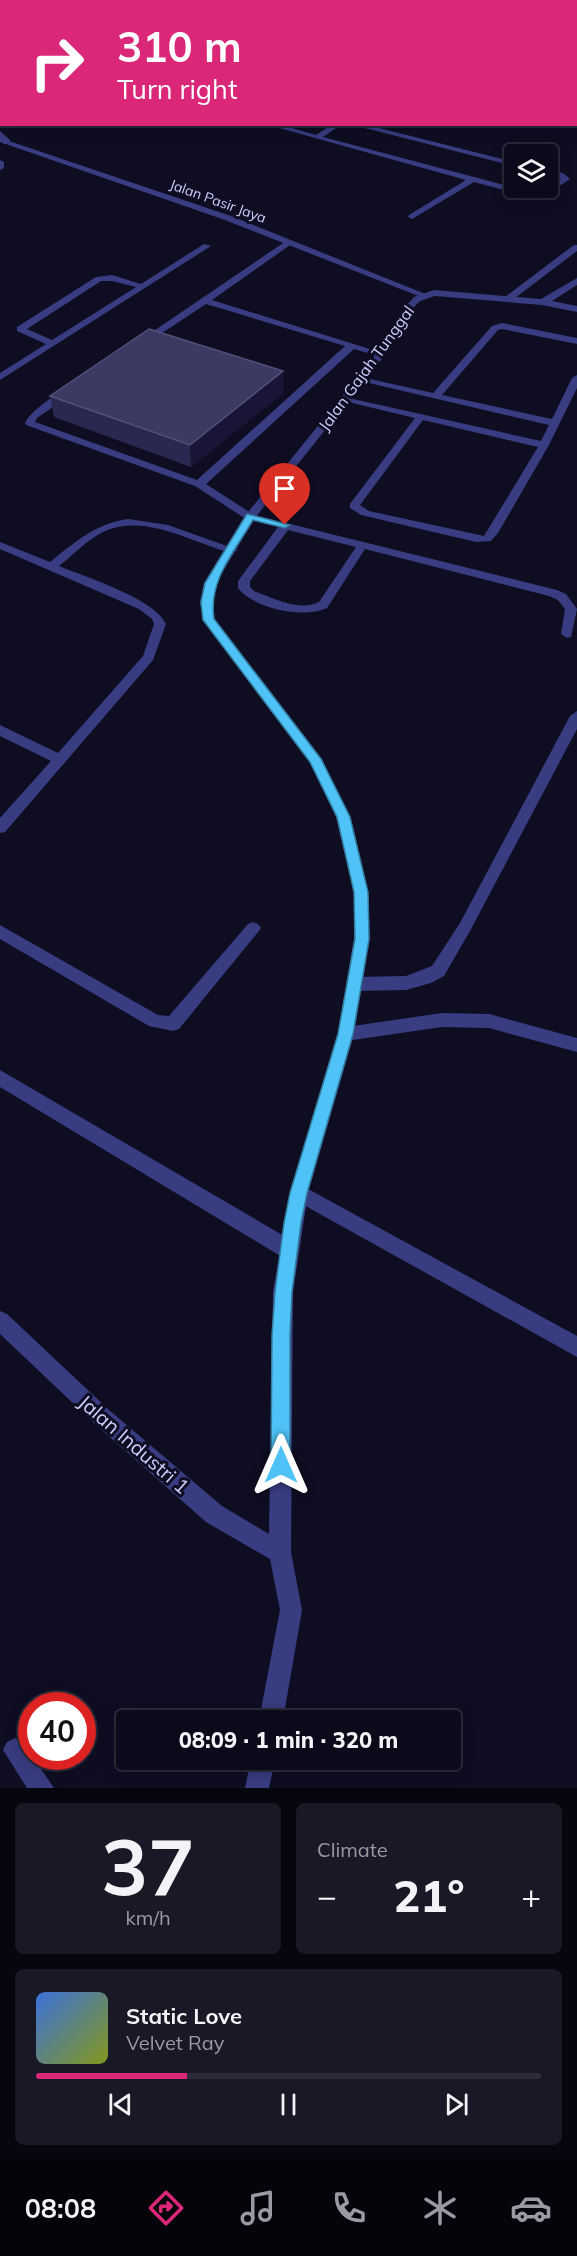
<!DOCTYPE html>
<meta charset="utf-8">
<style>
body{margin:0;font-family:Mulish,sans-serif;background:#191827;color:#f1f3f6;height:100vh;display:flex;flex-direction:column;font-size:22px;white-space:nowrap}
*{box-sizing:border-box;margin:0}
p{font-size:20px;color:#9a9aa2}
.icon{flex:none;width:33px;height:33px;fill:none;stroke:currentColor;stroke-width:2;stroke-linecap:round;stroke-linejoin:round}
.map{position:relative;height:1788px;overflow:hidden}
.panel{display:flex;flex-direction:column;gap:15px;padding:15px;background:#06060e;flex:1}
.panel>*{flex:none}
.banner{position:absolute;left:0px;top:0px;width:578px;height:126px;box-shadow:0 3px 15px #0003,0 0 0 2px #2b2b39;background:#db2777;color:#fff;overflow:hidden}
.tools{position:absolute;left:504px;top:144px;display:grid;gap:12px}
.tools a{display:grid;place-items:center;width:54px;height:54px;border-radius:6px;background:#0b0a1a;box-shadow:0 3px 15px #0003,0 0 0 2px #2b2b39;font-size:30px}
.speed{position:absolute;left:18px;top:1692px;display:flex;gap:12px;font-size:30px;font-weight:700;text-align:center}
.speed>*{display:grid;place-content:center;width:78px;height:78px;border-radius:50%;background:#0b0a1a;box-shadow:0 3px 15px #0003,0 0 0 2px #2b2b39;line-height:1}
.speed .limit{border:9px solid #d22;background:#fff;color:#111}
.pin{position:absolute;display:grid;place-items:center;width:51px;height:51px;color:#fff;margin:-62px -26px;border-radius:50% 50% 50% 0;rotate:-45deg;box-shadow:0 0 6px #0007}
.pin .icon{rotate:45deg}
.me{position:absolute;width:66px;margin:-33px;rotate:0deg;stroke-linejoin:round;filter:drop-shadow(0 0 4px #0008)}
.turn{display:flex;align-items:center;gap:21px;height:126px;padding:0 18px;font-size:27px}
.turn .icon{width:78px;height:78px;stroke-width:2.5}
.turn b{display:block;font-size:42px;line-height:51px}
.big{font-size:45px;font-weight:800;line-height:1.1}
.panel .widget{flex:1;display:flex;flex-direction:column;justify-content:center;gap:9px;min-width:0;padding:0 21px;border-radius:9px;background:#191827}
.panel .dial{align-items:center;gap:0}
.dial b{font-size:78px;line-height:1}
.song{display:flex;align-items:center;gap:18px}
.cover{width:72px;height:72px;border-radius:9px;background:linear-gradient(135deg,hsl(220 70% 55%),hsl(70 70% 35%))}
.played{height:6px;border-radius:3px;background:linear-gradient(90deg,#db2777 30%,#2b2b39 30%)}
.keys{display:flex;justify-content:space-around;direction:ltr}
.heat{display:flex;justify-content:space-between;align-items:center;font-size:33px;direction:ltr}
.panel .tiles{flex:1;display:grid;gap:15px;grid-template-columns:1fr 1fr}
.widget:last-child{grid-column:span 2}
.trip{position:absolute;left:116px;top:1710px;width:345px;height:60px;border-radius:6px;background:#0b0a1a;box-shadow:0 3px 15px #0003,0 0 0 2px #2b2b39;font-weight:800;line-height:60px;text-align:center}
.tab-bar{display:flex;height:96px;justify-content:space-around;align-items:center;background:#04040a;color:#9a9aa2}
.tab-bar .icon{width:42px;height:42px}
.tab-bar .on{color:#db2777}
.tab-bar b{font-size:27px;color:#f1f3f6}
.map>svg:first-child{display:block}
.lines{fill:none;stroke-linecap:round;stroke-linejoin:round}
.service{fill:#383c81;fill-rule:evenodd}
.minor{fill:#383c81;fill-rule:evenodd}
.tertiary{fill:#383c81;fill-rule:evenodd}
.wall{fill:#2a2750}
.shaded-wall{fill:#181536}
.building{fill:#3c3963;stroke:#53507b;stroke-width:1.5}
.route{fill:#4fc3f7;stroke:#337fa1;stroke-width:1.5}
.labels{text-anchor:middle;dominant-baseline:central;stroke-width:6;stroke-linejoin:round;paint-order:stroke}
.far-street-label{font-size:14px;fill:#d0ceff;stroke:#0f0d22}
.street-label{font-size:16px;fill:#d0ceff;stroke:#0f0d22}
.near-street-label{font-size:20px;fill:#d0ceff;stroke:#0f0d22}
</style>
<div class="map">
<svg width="577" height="1788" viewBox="0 0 577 1788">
<rect width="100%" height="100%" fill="#0f0d22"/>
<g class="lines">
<!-- service -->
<g class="service">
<path d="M130,0h7l-10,2z"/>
<path d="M149,0h7l-10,2z"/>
<path d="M286,0h7l-9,2z"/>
<path d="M473,0h7l-9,2z"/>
<path d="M2,48v4l-2,1v-4z"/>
<path d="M265,124h13l38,11 17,-11h9l-19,13 215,57 23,-15 -13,-5v-4l15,3 7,6 -31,20 -65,-17 -62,37 -4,-2 1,-2 57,-35z"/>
<path d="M349,124h14l151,38v4z"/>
<path d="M0,131l10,9v4h-6l-4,-6z"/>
<path d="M0,160l4,2v6l-4,2z"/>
<path d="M286,241l7,2 -81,57 174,54 -5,3 -27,-8 -148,135 48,31 303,75 9,4 11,15 -6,28 -4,1 -6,-4 4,-25 -7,-9 -9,-4 -184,-47 -38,59c-23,11 -73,1 -89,-20v-7l40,-54 -32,-8 -51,-33 -169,-61 -1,-2c5,-11 33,-33 45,-32v4l-33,23 -2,4 162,58 148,-134 -139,-42 -62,41 -8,-2zM288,530l68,17 -37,55c-21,10 -45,-4 -65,-11l-4,-4v-6z"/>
<path d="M204,244l7,2 -211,134v-7l46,-29 -29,-13v-4l79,-50 16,-2 29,9zM101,281h11l24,6 -84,53 -25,-11z"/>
<path d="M574,245h3v6l-66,50h-6v-4z"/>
<path d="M502,323l75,15v6l-75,-15 -4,1 -56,65 110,24 20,-41 5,-3v13l-28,57 -51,88 -7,8 -15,1 -115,-27 -11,-7v-4l65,-86 -71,-17v-4l197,44 8,-16 -193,-45 5,-3 72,16 59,-67zM423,420l115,27 -54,89 -115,-25 -9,-6z"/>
<path d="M128,519l40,6 70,25 -6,3c-40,-10 -87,-41 -129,-21 -16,8 -30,23 -44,34 27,11 96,33 107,58l-13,36 -148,172 -5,1v-15l51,-57 -51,-25v-11l58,28 85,-97 11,-32 -2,-5 -13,-10 -139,-60v-7l50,20c25,-20 45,-38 78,-43z"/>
<path d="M577,711v18l-107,202 -26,45 -13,7 -25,7 -51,1 -6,-2 -2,-5 2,-5 6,-2 51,-1 26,-10 28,-43 110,-207z"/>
<path d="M253,922l5,2 3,4 -3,4 -79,97 -6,2 -24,-5 -149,-87v-14l158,90 11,1 79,-92z"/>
<path d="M442,1013l47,1 88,24v14l-88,-24 -47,-1 -96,14 -6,-2 -2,-5 2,-5 6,-2z"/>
<path d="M0,1070l296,173 2,7 -2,7 -7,2 -7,-2 -282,-170z"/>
<path d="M299,1184l278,152v21l-284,-158 -3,-6 3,-6z"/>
<path d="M15,1738l8,4 31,46h-27l-24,-38 4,-8z"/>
</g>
<!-- minor -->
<path class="minor" d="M0,138l231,78 197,79 -7,2 -196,-77 -225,-78z"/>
<!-- tertiary -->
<g class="tertiary">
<path d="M577,278v7l-25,16 25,5v6l-35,-7 -107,-9 -15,5 -8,8 -28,47 -129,162 -39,65 -4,19 3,17 107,140 28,58 18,75 2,46 -16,96 -46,159 -15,99 -2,260 11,58 -19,110h-24l21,-110 -10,-51 -64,-37 -111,-98 -95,-90v-23l7,3 102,96 113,96 47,28 4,-242 17,-99 48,-159 16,-96v-46l-18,-75 -27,-56 -106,-141 -3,-18 4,-19 40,-66 133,-164 27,-45 10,-11 20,-7 107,9z"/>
<path d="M251,1760h24l-6,28h-24z"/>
</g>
</g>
<!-- wall -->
<path class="wall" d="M283,371v22l-92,74 -137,-50 -4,-21z"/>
<!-- shaded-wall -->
<path class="shaded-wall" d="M283,371v22l-92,74 -1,-22z"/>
<!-- building -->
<path class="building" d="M149,329l134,42 -93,74 -140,-49z"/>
<!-- route -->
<path class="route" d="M247,514l43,11 -5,3 -32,-8c-19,32 -45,61 -39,99l107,140 29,58 18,75 1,47 -16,95 -46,159 -6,30 -9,69 -2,43v130l-3,7 -6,3 -7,-3 -3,-7 1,-130 3,-43 9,-69 6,-30 48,-159 17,-95 -1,-47 -17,-75 -27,-55 -107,-142 -2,-18 4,-19z"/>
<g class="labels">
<!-- far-street labels -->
<g class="far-street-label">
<text transform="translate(218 201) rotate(20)">Jalan Pasir Jaya</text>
</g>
<!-- street labels -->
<g class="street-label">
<text transform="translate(366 368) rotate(-54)">Jalan Gajah Tunggal</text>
</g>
<!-- near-street labels -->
<g class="near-street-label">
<text transform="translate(134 1444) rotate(41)">Jalan Industri 1</text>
</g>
</g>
</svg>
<div class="tools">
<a><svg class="icon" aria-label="layers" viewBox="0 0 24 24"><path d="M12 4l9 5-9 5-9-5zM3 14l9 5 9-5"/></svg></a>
</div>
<div class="speed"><div class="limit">40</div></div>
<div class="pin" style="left:285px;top:525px;background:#d93025"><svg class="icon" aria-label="arrive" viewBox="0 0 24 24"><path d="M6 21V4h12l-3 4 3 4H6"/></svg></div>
<svg class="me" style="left:281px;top:1465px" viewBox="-20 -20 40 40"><path d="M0-17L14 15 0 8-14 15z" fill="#4fc3f7" stroke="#fff" stroke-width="4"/></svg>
<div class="trip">08:09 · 1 min · 320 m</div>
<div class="banner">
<div class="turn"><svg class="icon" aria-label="right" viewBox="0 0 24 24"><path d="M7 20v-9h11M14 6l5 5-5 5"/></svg><div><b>310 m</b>Turn right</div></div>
</div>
</div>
<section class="panel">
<div class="tiles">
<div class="widget dial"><b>37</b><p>km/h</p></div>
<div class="widget"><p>Climate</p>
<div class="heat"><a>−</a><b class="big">21°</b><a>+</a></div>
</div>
<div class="widget">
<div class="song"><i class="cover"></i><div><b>Static Love</b><p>Velvet Ray</p></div></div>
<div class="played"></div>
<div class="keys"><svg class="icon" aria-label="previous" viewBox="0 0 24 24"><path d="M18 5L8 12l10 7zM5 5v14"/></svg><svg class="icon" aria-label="pause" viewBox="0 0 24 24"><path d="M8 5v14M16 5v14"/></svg><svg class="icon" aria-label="next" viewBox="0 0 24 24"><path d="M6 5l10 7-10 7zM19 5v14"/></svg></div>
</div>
</div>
</section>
<nav class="tab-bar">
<b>08:08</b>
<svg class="icon on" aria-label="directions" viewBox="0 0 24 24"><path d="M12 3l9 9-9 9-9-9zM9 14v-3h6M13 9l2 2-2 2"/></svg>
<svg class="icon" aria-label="music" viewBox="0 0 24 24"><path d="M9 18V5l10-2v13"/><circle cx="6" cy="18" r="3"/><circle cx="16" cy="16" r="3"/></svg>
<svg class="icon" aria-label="phone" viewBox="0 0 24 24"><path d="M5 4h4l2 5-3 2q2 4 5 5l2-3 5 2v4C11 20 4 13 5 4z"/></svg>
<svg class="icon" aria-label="climate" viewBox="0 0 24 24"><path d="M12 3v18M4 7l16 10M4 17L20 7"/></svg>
<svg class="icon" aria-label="car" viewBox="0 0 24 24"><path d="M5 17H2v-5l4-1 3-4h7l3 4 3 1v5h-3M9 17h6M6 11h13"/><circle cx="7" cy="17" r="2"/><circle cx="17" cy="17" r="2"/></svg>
</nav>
